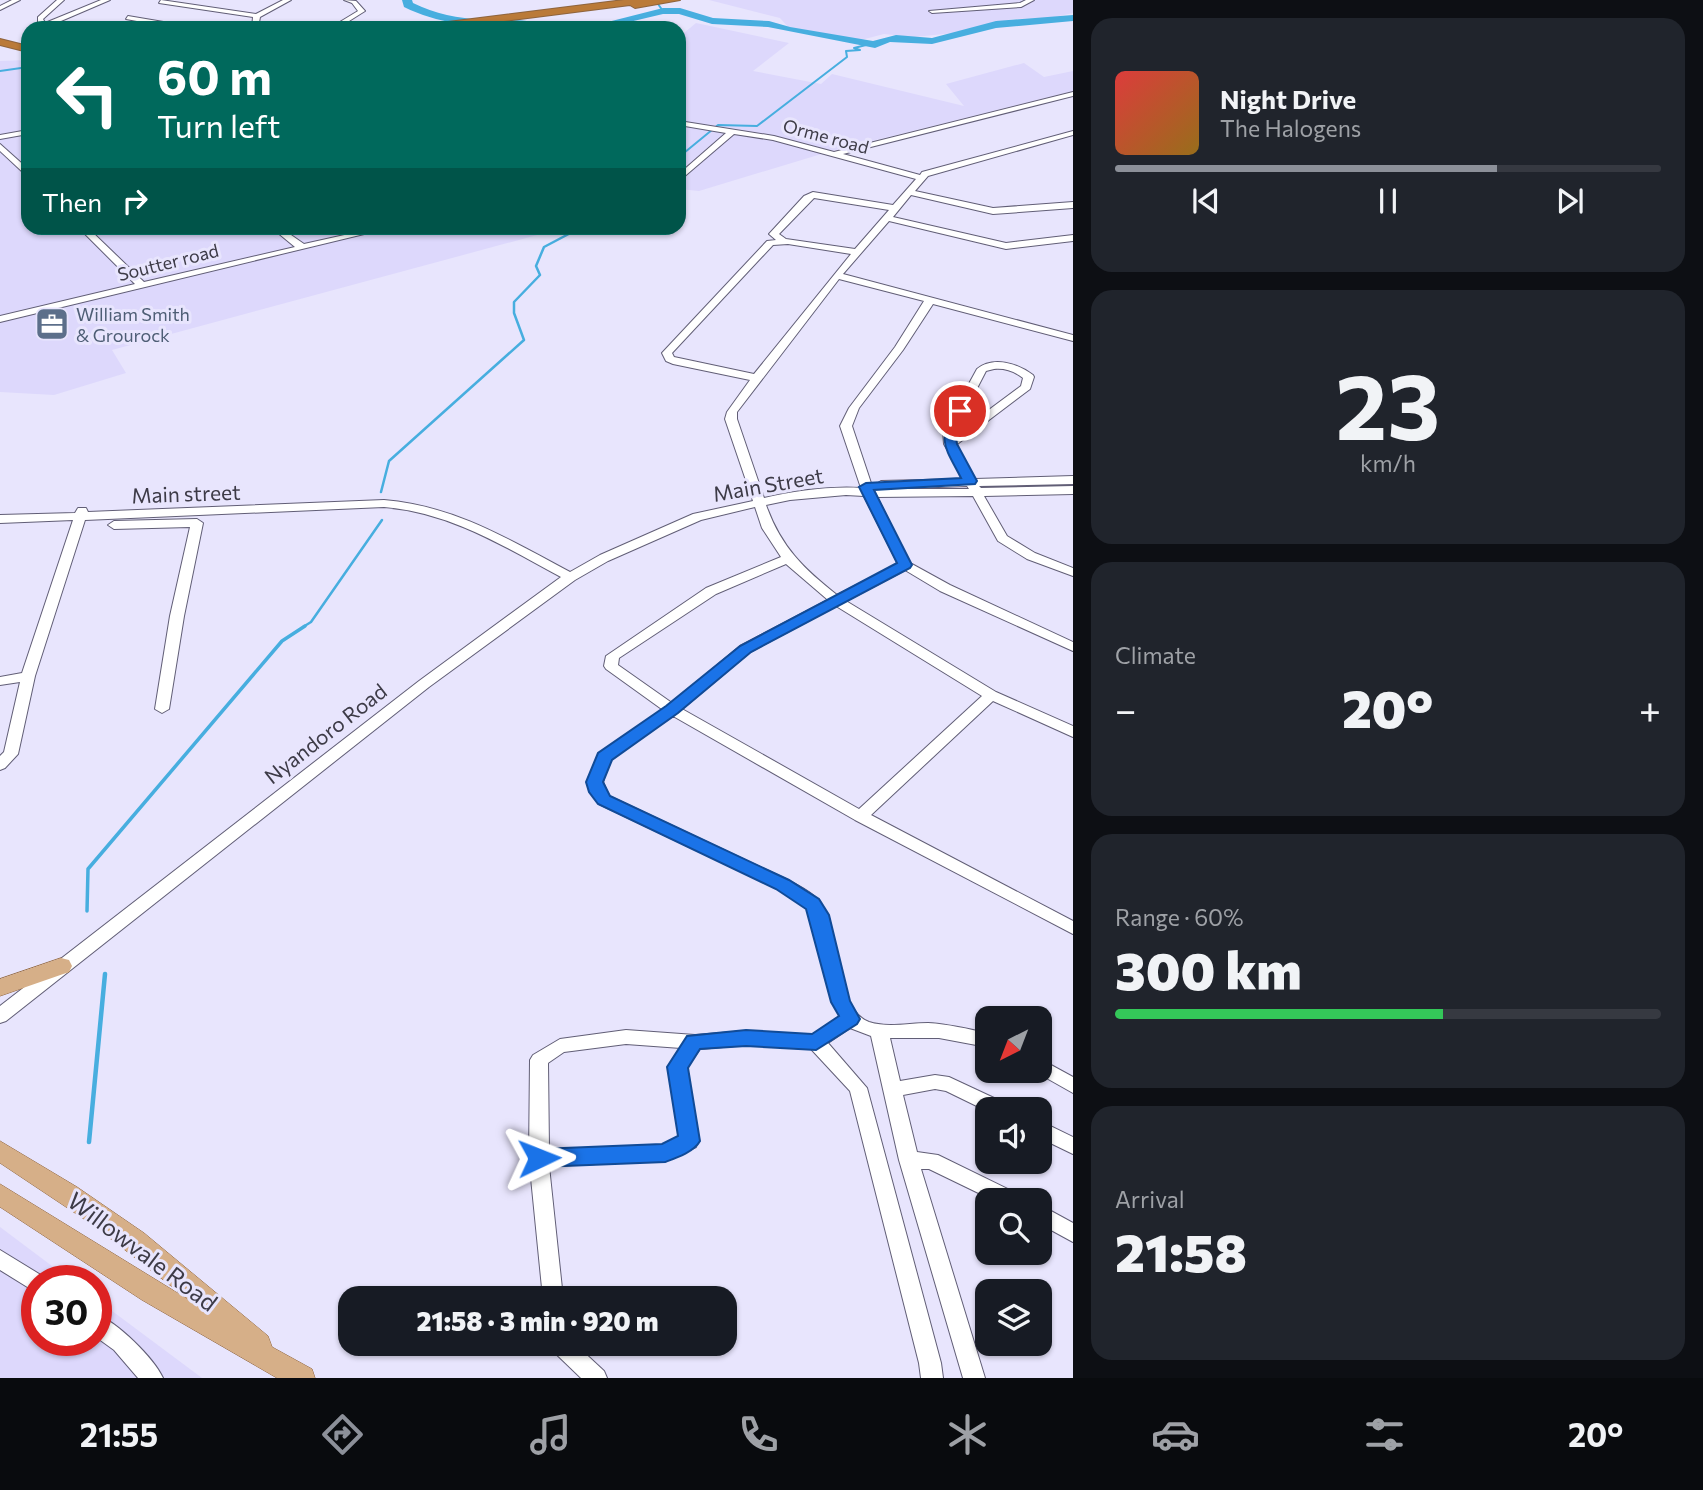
<!DOCTYPE html>
<meta charset="utf-8">
<style>
body{margin:0;font-family:Commissioner,sans-serif;background:#20242c;color:#f1f3f6;height:100vh;display:flex;flex-direction:column;font-size:26px;white-space:nowrap}
*{box-sizing:border-box;margin:0}
p{font-size:23px;color:#9ea1a6}
.icon{flex:none;width:38px;height:38px;fill:none;stroke:currentColor;stroke-width:2;stroke-linecap:round;stroke-linejoin:round}
.map{position:relative;flex:1;overflow:hidden}
.drawer{display:flex;flex-direction:column;gap:18px;padding:18px;background:#0d0f14;width:630px}
.drawer>*{flex:none}
.guide{position:absolute;left:21px;top:21px;width:665px;height:214px;border-radius:21px;box-shadow:0 2px 5px #0004;background:#00695c;color:#fff;overflow:hidden}
.needle{width:46px;rotate:222deg}
.tools{position:absolute;left:975px;top:1006px;display:grid;gap:14px}
.tools a{display:grid;place-items:center;width:77px;height:77px;border-radius:14px;background:#171b24;box-shadow:0 2px 5px #0004;font-size:35px}
.speed{position:absolute;left:21px;top:1265px;display:flex;gap:14px;font-size:35px;font-weight:700;text-align:center}
.speed>*{display:grid;place-content:center;width:91px;height:91px;border-radius:50%;background:#171b24;box-shadow:0 2px 5px #0004;line-height:1}
.speed .limit{border:10px solid #d22;background:#fff;color:#111}
.pin{position:absolute;display:grid;place-items:center;width:60px;height:60px;color:#fff;margin:-30px;border:4px solid #fff;border-radius:50%;box-shadow:0 2px 7px #0007}
.me{position:absolute;width:77px;margin:-38px;rotate:88deg;stroke-linejoin:round;filter:drop-shadow(0 0 5px #0008)}
.turn{display:flex;align-items:center;gap:24px;height:147px;padding:0 21px;font-size:32px}
.turn .icon{width:91px;height:91px;stroke-width:2.5}
.turn b{display:block;font-size:49px;line-height:60px}
.then{display:flex;align-items:center;height:66px;padding:0 21px;background:#0003;gap:14px;font-size:26px}
.big{font-size:52px;font-weight:800;line-height:1.1}
.drawer .tile{flex:1;display:flex;flex-direction:column;justify-content:center;gap:10px;min-width:0;padding:0 24px;border-radius:21px;background:#20242c}
.drawer .dial{align-items:center;gap:0}
.dial b{font-size:91px;line-height:1}
.song{display:flex;align-items:center;gap:21px}
.cover{width:84px;height:84px;border-radius:10px;background:linear-gradient(135deg,hsl(0 70% 55%),hsl(40 70% 35%))}
.played{height:7px;border-radius:4px;background:linear-gradient(90deg,#8c9099 70%,#363941 70%)}
.keys{display:flex;justify-content:space-around;direction:ltr}
.heat{display:flex;justify-content:space-between;align-items:center;font-size:38px;direction:ltr}
.charge{height:10px;border-radius:5px;background:linear-gradient(90deg,#34c759 60%,#363941 0)}
.trip{position:absolute;left:338px;top:1286px;width:399px;height:70px;border-radius:21px;background:#171b24;box-shadow:0 2px 5px #0004;font-weight:800;line-height:70px;text-align:center}
.dock{display:flex;height:112px;justify-content:space-around;align-items:center;background:#090b0e;color:#9ea1a6}
.dock .icon{width:49px;height:49px}
.dock .current{color:#8c9099}
.dock b{font-size:32px;color:#f1f3f6}
main{display:flex;flex:1;min-height:0}
.map>svg:first-child{display:block}
.built{fill:#ddd8fc}
.lines{fill:none;stroke-linecap:round;stroke-linejoin:round}
.stream-far3{stroke:#47aedf;stroke-width:2}
.stream-far2{stroke:#47aedf;stroke-width:2.5}
.stream-far1{stroke:#47aedf;stroke-width:3.5}
.stream{stroke:#47aedf;stroke-width:4.5}
.river{fill:#47aedf;fill-rule:evenodd}
.minor-casing{stroke:#615e76;stroke-width:2}
.major-casing{stroke:#8e643e;stroke-width:1}
.highway-casing{stroke:#8e643e;stroke-width:2}
.minor{fill:#fff;fill-rule:evenodd}
.major{fill:#d6af88;fill-rule:evenodd}
.highway{fill:#ba7a39;fill-rule:evenodd}
.route{fill:#1a73e8;stroke:#114b97;stroke-width:2}
.labels{text-anchor:middle;dominant-baseline:central;stroke-width:6;stroke-linejoin:round;paint-order:stroke}
.far-street-label{font-size:18px;fill:#3d3b47;stroke:#e8e5fd}
.far-service-label{font-size:18px;fill:#4e5e75;stroke:#e8e5fd;text-anchor:start}
.street-label{font-size:21px;fill:#3d3b47;stroke:#e8e5fd}
.near-street-label{font-size:24px;fill:#3d3b47;stroke:#e8e5fd}
</style>
<main>
<div class="map">
<svg width="1073" height="1378" viewBox="0 0 1073 1378">
<rect width="100%" height="100%" fill="#e8e5fd"/>
<!-- built -->
<g class="built">
<path d="M709,0h364v13l-23,5 -38,1 -58,14 -40,4 -30,-3 -23,6 -73,-13 -8,-9z"/>
<path d="M696,23l93,20 -36,28 68,13 11,-10 132,32 -18,-22 78,-21 20,14 29,-6v20l-245,61 -129,39 -20,-2v-157l5,1z"/>
<path d="M28,60v168h535l-451,122 14,23 -72,22 -54,-3v-331z"/>
<path d="M0,1227l72,54h-35v59h59v-41l106,79h-202z"/>
</g>
<g class="lines">
<!-- stream-far3 -->
<g class="stream-far3">
<path d="M658,4l5,7"/>
<path d="M0,71l28,-4"/>
<path d="M679,157l39,-32 39,1 90,-69 -1,-6 14,-1 -6,-2 12,-3"/>
</g>
<!-- stream-far2 -->
<g class="stream-far2">
<path d="M381,492l8,-31 135,-121 -10,-27v-11l26,-27 -4,-9 8,-19 36,-19"/>
<path d="M303,627l8,-5 71,-102"/>
</g>
<!-- stream-far1 -->
<path class="stream-far1" d="M87,911l1,-42 194,-228 23,-15"/>
<!-- stream -->
<path class="stream" d="M89,1142l16,-168"/>
<!-- river -->
<g class="river">
<path d="M402,0h10l1,3c22,11 45,15 70,17 19,2 48,-4 65,8 -49,0 -99,1 -144,-21z"/>
<path d="M663,8h17l33,10 56,3 21,6 83,14 23,-6 36,3 64,-17 77,-6v6l-77,7 -64,16 -42,-2 -15,6 -107,-21 -56,-3 -33,-10h-16l-59,14h-20z"/>
</g>
<defs>
<g id="minor">
<path d="M12,0h8l-20,10v-4z"/>
<path d="M57,0h7l-21,19 2,4 56,-23h9l-63,27 -9,-3v-7z"/>
<path d="M161,0l95,14 27,-14h8l-31,17 -2,11h-6l1,-11 -94,-14z"/>
<path d="M344,0l12,1 9,10 -27,17h-8l28,-17 -6,-8z"/>
<path d="M1026,0h8l-13,7 -89,6 -3,-2 91,-8z"/>
<path d="M128,16l59,10 3,2h-15l-49,-9z"/>
<path d="M1073,92v4l-230,58 77,21 2,-3 151,-41v4l-145,41 -13,15 78,17 80,-6v6l-80,6 -82,-19 -18,22 113,26 67,-8v6l-67,8 -117,-28 -46,53 230,61v6l-140,-37 -30,46 -44,58 -7,18 21,63h96l-2,-3 -86,3 -6,-4 6,-4 83,-2 -20,-35 -1,-13 34,-62c16,-13 40,-6 56,6l1,2 -4,12 -74,56 19,34 98,-3v8l-94,2 2,2 92,-2v8l-89,2 23,40 28,17 38,15v8l-46,-17 -29,-18 -25,-45 -96,1 33,66 40,22 123,57v9l-133,-60 -35,-21 -59,31 150,91 77,34v11l-80,-36 -122,114 202,106v13l-218,-114 -182,-104 -63,43 -7,23 6,14 179,84c10,6 23,11 31,21 23,28 13,107 50,121 19,6 40,1 59,1 20,1 40,6 59,10v14l-48,-9h-49l10,43 35,-6 14,2 60,28 2,5 -24,1 -41,-20 -11,-2 -32,6 14,57 21,3 80,39 3,6h-28l-64,-31h-8l64,209h-22l-64,-218 -28,-124 -21,-8 -22,15 39,45 74,275 2,15h-22l-2,-15 -69,-272 -39,-42 -65,-4 -46,4 -14,19 12,73 -2,6 -31,14 -116,5 14,132h-20l-14,-140 1,-98 3,-5 27,-16 66,-9 69,5 51,-4 67,4 27,-18 -13,-33 -16,-69c-8,-14 -21,-20 -35,-27l-177,-84 -9,-12 -3,-10 12,-28 64,-44 -57,-41 -2,-3 2,-10 100,-68 75,-31 -19,-29 -7,-21 -54,13 -93,41 -33,19 -146,107 -423,334 -6,2v-17l419,-325 142,-104c-58,-31 -109,-64 -177,-70l-299,13 -50,156 -17,78 -13,14 -5,2v-14l4,-4 16,-70 -20,3v-8l22,-4 51,-153 -73,3v-8l75,-2 3,-5h8l2,4 296,-12c71,6 124,39 186,72l30,-17 93,-41 60,-13 -28,-82 2,-7 23,-32 -77,-16 -7,-3 -4,-8 105,-112 9,-1 -7,-6 35,-38 9,-4 80,13 23,-26 -143,-39 -39,-6 -55,47v-7l47,-41 -47,-8v-4l95,15 60,16zM814,198l75,12 -34,39 -69,-10 -7,-5zM788,244l63,10 -97,120 -80,-17 -2,-4 101,-108zM839,279l85,22 -29,46 -46,61 -9,18 21,62c-32,-2 -66,3 -97,10l-27,-79v-7zM994,369c11,-1 20,2 29,9l-2,8 -66,49v-4l31,-60zM846,495l18,1 34,68 -61,31c-34,-27 -56,-48 -71,-90l24,-5zM786,564l42,36 -88,46 -68,57 -54,-38 1,-7 97,-64zM836,606l146,90 -123,113 -177,-100 68,-57zM626,1044l55,4 -13,19 11,70 -16,8 -114,5 -1,-87 16,-11z"/>
<path d="M28,130v4l-28,5v-4z"/>
<path d="M0,144l28,25v8l-28,-26z"/>
<path d="M79,228h9l56,54 151,-35 -23,-19h9l23,16 72,-16h13l-389,94v-6l135,-32z"/>
<path d="M197,519l6,4 -19,93 -15,93 -7,4 -7,-4 15,-93 20,-89 -76,2 -6,-4 6,-4z"/>
<path d="M1040,1059l33,18v16l-39,-22h6z"/>
<path d="M1040,1121l33,16v17l-33,-16z"/>
<path d="M1040,1205l33,18v19l-33,-18z"/>
<path d="M0,1250l44,27 2,4h-9v12l-37,-23z"/>
<path d="M96,1314c22,9 57,43 67,64h-25l-24,-28 -18,-13z"/>
<path d="M549,1344h26l29,27 3,7h-26l-28,-27z"/>
</g>
<g id="major">
<path d="M61,958l8,2 3,6 -3,6 -69,24v-17z"/>
<path d="M0,1141l77,46 67,46 124,103 4,11 40,22 3,9h-38l-135,-78 -142,-93v-23l189,116 -96,-75 -93,-62z"/>
</g>
<g id="highway">
<path d="M624,0h56l-45,8 -5,-3 -182,23h-29l5,-3z"/>
<path d="M0,39l28,7v6l-28,-7z"/>
</g>
</defs>
<!-- minor casing -->
<use href="#minor" class="minor-casing"/>
<!-- major casing -->
<use href="#major" class="major-casing"/>
<!-- highway casing -->
<use href="#highway" class="highway-casing"/>
<!-- minor -->
<use href="#minor" class="minor"/>
<!-- major -->
<use href="#major" class="major"/>
<!-- highway -->
<use href="#highway" class="highway"/>
</g>
<!-- route -->
<path class="route" d="M960,407l6,4 -11,20 2,13 20,37 -2,3 -101,6 38,75 -2,3 -159,84 -73,61 -66,47 -9,22 7,14 179,84 30,19 10,16 21,86 10,18 -3,5 -41,26 -70,-4 -46,3 -12,19 12,73c-6,11 -24,17 -35,21l-126,5 -8,-3 -3,-6 3,-6 8,-3 123,-5 16,-8 -11,-69 20,-31 59,-6 66,4 27,-18 -8,-14 -25,-93 -30,-20 -178,-85 -9,-12 -3,-10 12,-29 68,-47 74,-60 157,-83 -38,-76 7,-4 95,-5c-16,-31 -25,-38 -5,-70z"/>
<!-- icons -->
<defs>
<symbol id="office-square" viewBox="-11 -11 22 22"><rect x="-9" y="-9" width="18" height="18" rx="4" fill="#5c6f8a" stroke="#e8e5fd"/><path d="M-6-3h4V-5.5h4V-3h4V5H-6ZM-1-4.5V-3h2v-1.5ZM-6 0V1H6V0Z" fill="#fff"/></symbol>
</defs>
<g fill-rule="evenodd">
<use href="#office-square" x="33" y="305" width="38" height="38"/>
</g>
<g class="labels">
<!-- far-street labels -->
<g class="far-street-label">
<text transform="translate(826 136) rotate(15)">Orme road</text>
<text transform="translate(168 262) rotate(-14)">Soutter road</text>
</g>
<!-- far-service labels -->
<g class="far-service-label">
<text x="76" y="314">William Smith<tspan x="76" dy="21">&amp; Grourock</tspan></text>
</g>
<!-- street labels -->
<g class="street-label">
<text transform="translate(768 484) rotate(-10)">Main Street</text>
<text transform="translate(186 493) rotate(-2)">Main street</text>
<text transform="translate(325 733) rotate(-38)">Nyandoro Road</text>
</g>
<!-- near-street labels -->
<g class="near-street-label">
<text transform="translate(143 1251) rotate(37)">Willowvale Road</text>
</g>
</g>
</svg>
<div class="tools">
<a><svg class="needle" viewBox="-14 -14 28 28"><path d="M0-13l5 13h-10z" fill="#e53935"/><path d="M0 13l5-13h-10z" fill="#9ea1a6"/></svg></a>
<a><svg class="icon" aria-label="sound" viewBox="0 0 24 24"><path d="M4 9h4l5-4v14l-5-4H4zM17 9q2 3 0 6"/></svg></a>
<a><svg class="icon" aria-label="search" viewBox="0 0 24 24"><circle cx="10" cy="10" r="6"/><path d="M15 15l6 6"/></svg></a>
<a><svg class="icon" aria-label="layers" viewBox="0 0 24 24"><path d="M12 4l9 5-9 5-9-5zM3 14l9 5 9-5"/></svg></a>
</div>
<div class="speed"><div class="limit">30</div></div>
<div class="pin" style="left:960px;top:411px;background:#d93025"><svg class="icon" aria-label="arrive" viewBox="0 0 24 24"><path d="M6 21V4h12l-3 4 3 4H6"/></svg></div>
<svg class="me" style="left:539px;top:1158px" viewBox="-20 -20 40 40"><path d="M0-17L14 15 0 8-14 15z" fill="#1a73e8" stroke="#fff" stroke-width="4"/></svg>
<div class="trip">21:58 · 3 min · 920 m</div>
<div class="guide">
<div class="turn"><svg class="icon" aria-label="left" viewBox="0 0 24 24"><path d="M17 20v-9H6M10 6l-5 5 5 5"/></svg><div><b>60 m</b>Turn left</div></div>
<div class="then">Then<svg class="icon" aria-label="right" viewBox="0 0 24 24"><path d="M7 20v-9h11M14 6l5 5-5 5"/></svg></div>
</div>
</div>
<section class="drawer">
<div class="tile">
<div class="song"><i class="cover"></i><div><b>Night Drive</b><p>The Halogens</p></div></div>
<div class="played"></div>
<div class="keys"><svg class="icon" aria-label="previous" viewBox="0 0 24 24"><path d="M18 5L8 12l10 7zM5 5v14"/></svg><svg class="icon" aria-label="pause" viewBox="0 0 24 24"><path d="M8 5v14M16 5v14"/></svg><svg class="icon" aria-label="next" viewBox="0 0 24 24"><path d="M6 5l10 7-10 7zM19 5v14"/></svg></div>
</div>
<div class="tile dial"><b>23</b><p>km/h</p></div>
<div class="tile"><p>Climate</p>
<div class="heat"><a>−</a><b class="big">20°</b><a>+</a></div>
</div>
<div class="tile"><p>Range · 60%</p><b class="big">300 km</b><div class="charge"></div></div>
<div class="tile"><p>Arrival</p><b class="big">21:58</b></div>
</section>
</main>
<nav class="dock">
<b>21:55</b>
<svg class="icon current" aria-label="directions" viewBox="0 0 24 24"><path d="M12 3l9 9-9 9-9-9zM9 14v-3h6M13 9l2 2-2 2"/></svg>
<svg class="icon" aria-label="music" viewBox="0 0 24 24"><path d="M9 18V5l10-2v13"/><circle cx="6" cy="18" r="3"/><circle cx="16" cy="16" r="3"/></svg>
<svg class="icon" aria-label="phone" viewBox="0 0 24 24"><path d="M5 4h4l2 5-3 2q2 4 5 5l2-3 5 2v4C11 20 4 13 5 4z"/></svg>
<svg class="icon" aria-label="climate" viewBox="0 0 24 24"><path d="M12 3v18M4 7l16 10M4 17L20 7"/></svg>
<svg class="icon" aria-label="car" viewBox="0 0 24 24"><path d="M5 17H2v-5l4-1 3-4h7l3 4 3 1v5h-3M9 17h6M6 11h13"/><circle cx="7" cy="17" r="2"/><circle cx="17" cy="17" r="2"/></svg>
<svg class="icon" aria-label="filters" viewBox="0 0 24 24"><path d="M4 7h16M4 17h16"/><circle cx="9" cy="7" r="2"/><circle cx="15" cy="17" r="2"/></svg>
<b>20°</b>
</nav>
